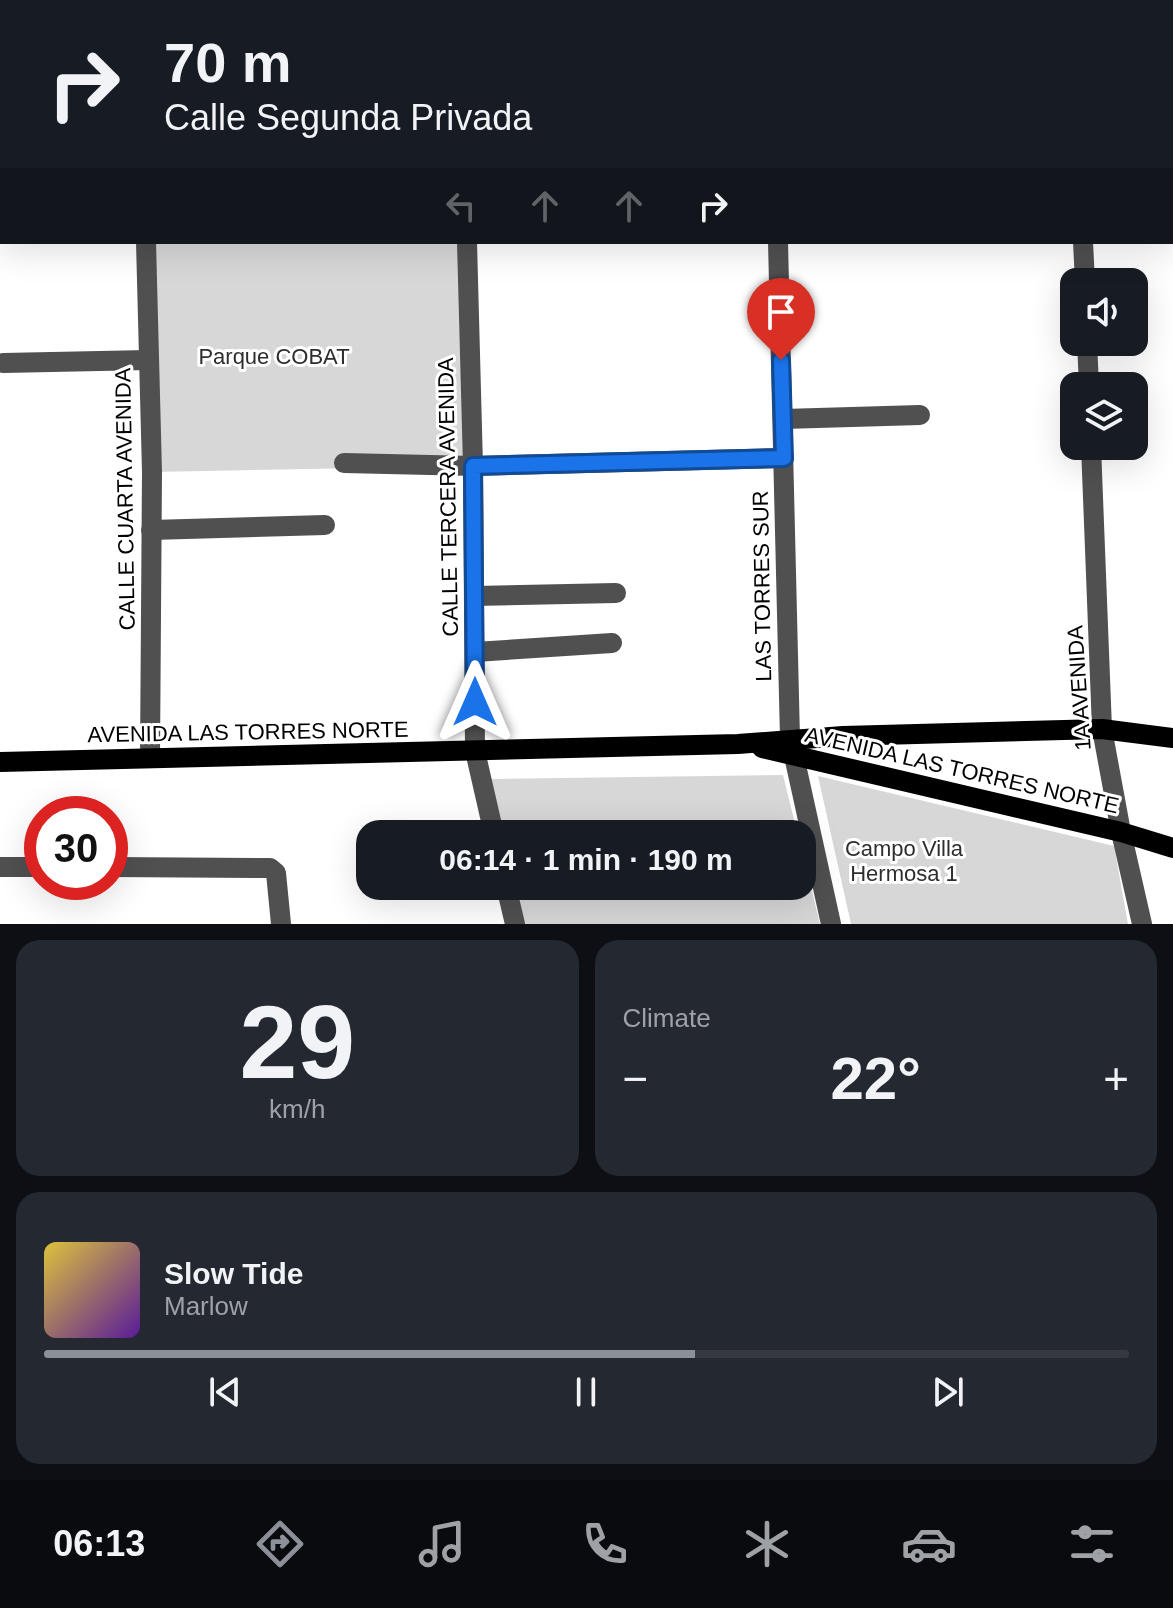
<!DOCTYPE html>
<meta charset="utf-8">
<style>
body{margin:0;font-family:Helvetica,sans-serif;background:#242831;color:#f1f3f6;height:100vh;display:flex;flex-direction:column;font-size:30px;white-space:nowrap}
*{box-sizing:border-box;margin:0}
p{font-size:26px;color:#9ea1a6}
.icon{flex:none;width:44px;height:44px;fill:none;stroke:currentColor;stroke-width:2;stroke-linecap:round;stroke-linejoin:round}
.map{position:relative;height:924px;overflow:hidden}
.drawer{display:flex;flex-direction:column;gap:16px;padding:16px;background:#0d0f14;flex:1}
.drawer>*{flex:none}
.banner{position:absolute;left:0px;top:0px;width:1174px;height:244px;box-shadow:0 8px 32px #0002;background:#171b24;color:#f1f3f6;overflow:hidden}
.buttons{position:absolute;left:1060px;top:268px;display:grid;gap:16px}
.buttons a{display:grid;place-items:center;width:88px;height:88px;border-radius:16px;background:#171b24;box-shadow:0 8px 32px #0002;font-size:40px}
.speed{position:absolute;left:24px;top:796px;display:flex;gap:16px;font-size:40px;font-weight:700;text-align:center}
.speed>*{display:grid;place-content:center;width:104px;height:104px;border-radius:50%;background:#171b24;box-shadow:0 8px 32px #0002;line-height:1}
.speed .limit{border:12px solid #d22;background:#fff;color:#111}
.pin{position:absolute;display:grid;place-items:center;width:68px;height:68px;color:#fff;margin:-82px -34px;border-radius:50% 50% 50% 0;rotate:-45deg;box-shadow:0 0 8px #0007}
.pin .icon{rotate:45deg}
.me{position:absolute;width:88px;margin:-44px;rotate:0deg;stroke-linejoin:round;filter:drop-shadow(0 0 6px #0008)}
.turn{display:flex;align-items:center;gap:28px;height:168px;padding:0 32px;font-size:36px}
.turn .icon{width:104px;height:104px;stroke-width:2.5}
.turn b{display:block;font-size:56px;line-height:68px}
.lanes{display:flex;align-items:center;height:76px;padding:0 32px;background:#0003;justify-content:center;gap:40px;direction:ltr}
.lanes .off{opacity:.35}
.big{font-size:60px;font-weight:700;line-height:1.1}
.drawer .tile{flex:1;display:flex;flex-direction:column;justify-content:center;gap:12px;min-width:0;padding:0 28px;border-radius:24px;background:#242831}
.drawer .dial{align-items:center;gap:0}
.dial b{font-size:104px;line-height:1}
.song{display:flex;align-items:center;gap:24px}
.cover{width:96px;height:96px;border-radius:12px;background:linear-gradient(135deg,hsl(50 70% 55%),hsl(270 70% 35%))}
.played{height:8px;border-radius:4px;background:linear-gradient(90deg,#8c9099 60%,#363941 60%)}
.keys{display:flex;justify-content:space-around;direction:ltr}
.heat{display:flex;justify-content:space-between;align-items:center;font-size:44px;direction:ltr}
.drawer .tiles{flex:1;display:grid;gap:16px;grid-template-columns:1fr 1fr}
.tile:last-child{grid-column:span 2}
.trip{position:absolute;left:356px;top:820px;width:460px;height:80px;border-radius:24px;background:#171b24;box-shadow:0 8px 32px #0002;font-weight:700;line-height:80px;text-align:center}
.dock{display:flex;height:128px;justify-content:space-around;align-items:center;background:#090b0e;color:#9ea1a6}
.dock .icon{width:56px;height:56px}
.dock .current{color:#8c9099}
.dock b{font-size:36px;color:#f1f3f6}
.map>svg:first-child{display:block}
.green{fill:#d7d7d7}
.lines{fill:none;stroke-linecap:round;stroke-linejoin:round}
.minor{stroke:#505050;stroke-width:20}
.major{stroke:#000;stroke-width:20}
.route-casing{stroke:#114b97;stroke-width:20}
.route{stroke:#1a73e8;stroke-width:14}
.labels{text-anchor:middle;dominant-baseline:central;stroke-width:6;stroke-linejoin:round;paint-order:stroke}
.park-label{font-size:22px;fill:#2e2e2e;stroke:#fff}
.street-label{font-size:22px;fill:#000;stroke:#fff}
</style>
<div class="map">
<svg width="1173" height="924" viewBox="0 0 1173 924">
<rect width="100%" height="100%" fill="#fff"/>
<!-- green -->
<g class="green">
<path d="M153,242h314l6,224 -321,6z"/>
<path d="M783,775l13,53h6l4,39 14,57h-301l-10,-38h293v-52h-306l-13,-55z"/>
<path d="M818,776l296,70 14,78h-277z"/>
</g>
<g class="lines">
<!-- minor -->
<g class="minor">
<path d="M133,0v2"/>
<path d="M460,0v2"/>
<path d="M772,0v2"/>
<path d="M1077,2v-2"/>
<path d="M1172,57h1"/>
<path d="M0,114l2,-1"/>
<path d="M0,183h2"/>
<path d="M146,242l6,230 -2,284"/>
<path d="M467,242l6,224 2,285 19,83"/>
<path d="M778,242l12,496 41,186"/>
<path d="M1083,242l2,40"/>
<path d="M1087,342l2,44"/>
<path d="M3,363l145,-3"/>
<path d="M783,419l137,-4"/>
<path d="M1091,446l11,283 19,103 21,92"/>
<path d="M344,463l129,3 311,-8"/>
<path d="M151,530l174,-5"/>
<path d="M474,596l142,-3"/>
<path d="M475,652l137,-9"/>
<path d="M0,867h42"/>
<path d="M110,867l160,1 6,5 5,51"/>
<path d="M506,886l9,38"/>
</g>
<!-- major -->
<g class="major">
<path d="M762,748l359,84 52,16"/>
<path d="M0,762l738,-18 105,-8 259,-7 71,9"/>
</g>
</g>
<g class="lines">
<defs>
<path id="route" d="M475,702l-2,-236 311,-8 -3,-98"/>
</defs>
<!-- route casing -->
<use href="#route" class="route-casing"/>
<!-- route -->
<use href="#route" class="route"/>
</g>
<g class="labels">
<!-- park labels -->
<g class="park-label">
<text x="274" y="356">Parque COBAT</text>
<text x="904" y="848">Campo Villa<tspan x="904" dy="25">Hermosa 1</tspan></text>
</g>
<!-- street labels -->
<g class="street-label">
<text transform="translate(448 497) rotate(-91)">CALLE TERCERA AVENIDA</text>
<text transform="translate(125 499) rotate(-91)">CALLE CUARTA AVENIDA</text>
<text transform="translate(762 586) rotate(-91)">LAS TORRES SUR</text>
<text transform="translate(1079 688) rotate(-94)">1A AVENIDA</text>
<text transform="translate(248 732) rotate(-1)">AVENIDA LAS TORRES NORTE</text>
<text transform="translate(962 770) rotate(13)">AVENIDA LAS TORRES NORTE</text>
</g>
</g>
</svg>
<div class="buttons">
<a><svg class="icon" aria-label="sound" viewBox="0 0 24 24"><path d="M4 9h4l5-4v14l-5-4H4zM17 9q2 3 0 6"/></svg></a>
<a><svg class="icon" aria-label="layers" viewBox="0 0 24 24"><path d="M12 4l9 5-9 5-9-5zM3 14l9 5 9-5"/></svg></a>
</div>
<div class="speed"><div class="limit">30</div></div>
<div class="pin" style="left:781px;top:360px;background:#d93025"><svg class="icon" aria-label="arrive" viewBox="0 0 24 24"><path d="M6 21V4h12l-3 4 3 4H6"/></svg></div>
<svg class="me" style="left:475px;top:702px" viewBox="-20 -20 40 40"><path d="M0-17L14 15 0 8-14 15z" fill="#1a73e8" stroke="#fff" stroke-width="4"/></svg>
<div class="trip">06:14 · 1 min · 190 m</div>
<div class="banner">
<div class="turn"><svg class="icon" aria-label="right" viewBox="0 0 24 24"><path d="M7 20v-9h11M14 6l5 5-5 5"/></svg><div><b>70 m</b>Calle Segunda Privada</div></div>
<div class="lanes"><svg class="icon off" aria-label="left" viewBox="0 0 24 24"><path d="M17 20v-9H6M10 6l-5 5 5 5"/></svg><svg class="icon off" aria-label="ahead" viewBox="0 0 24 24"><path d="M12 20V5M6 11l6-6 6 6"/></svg><svg class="icon off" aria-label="ahead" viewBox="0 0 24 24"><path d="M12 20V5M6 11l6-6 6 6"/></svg><svg class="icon" aria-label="right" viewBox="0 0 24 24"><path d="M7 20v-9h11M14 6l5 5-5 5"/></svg></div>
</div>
</div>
<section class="drawer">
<div class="tiles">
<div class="tile dial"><b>29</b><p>km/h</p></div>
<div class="tile"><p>Climate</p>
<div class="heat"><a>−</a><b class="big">22°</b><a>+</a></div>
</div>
<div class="tile">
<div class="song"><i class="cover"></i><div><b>Slow Tide</b><p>Marlow</p></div></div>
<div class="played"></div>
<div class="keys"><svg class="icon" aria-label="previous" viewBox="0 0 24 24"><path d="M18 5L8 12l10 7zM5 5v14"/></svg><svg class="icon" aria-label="pause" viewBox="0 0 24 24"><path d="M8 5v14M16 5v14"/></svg><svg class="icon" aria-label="next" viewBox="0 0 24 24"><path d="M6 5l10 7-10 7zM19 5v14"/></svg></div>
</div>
</div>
</section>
<nav class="dock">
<b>06:13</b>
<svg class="icon current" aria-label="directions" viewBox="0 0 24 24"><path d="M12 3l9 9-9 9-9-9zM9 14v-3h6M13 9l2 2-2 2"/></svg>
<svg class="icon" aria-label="music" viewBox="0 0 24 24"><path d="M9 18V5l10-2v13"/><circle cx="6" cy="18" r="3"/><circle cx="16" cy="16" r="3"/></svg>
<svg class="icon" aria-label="phone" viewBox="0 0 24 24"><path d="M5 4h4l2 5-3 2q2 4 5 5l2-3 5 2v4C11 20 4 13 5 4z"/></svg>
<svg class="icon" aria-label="climate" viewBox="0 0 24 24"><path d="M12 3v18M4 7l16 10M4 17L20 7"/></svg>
<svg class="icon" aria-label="car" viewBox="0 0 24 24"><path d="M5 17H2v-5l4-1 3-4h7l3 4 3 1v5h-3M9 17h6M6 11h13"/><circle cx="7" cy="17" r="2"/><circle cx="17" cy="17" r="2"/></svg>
<svg class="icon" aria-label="filters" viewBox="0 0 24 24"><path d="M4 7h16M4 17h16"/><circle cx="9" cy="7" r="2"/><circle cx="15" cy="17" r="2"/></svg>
</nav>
